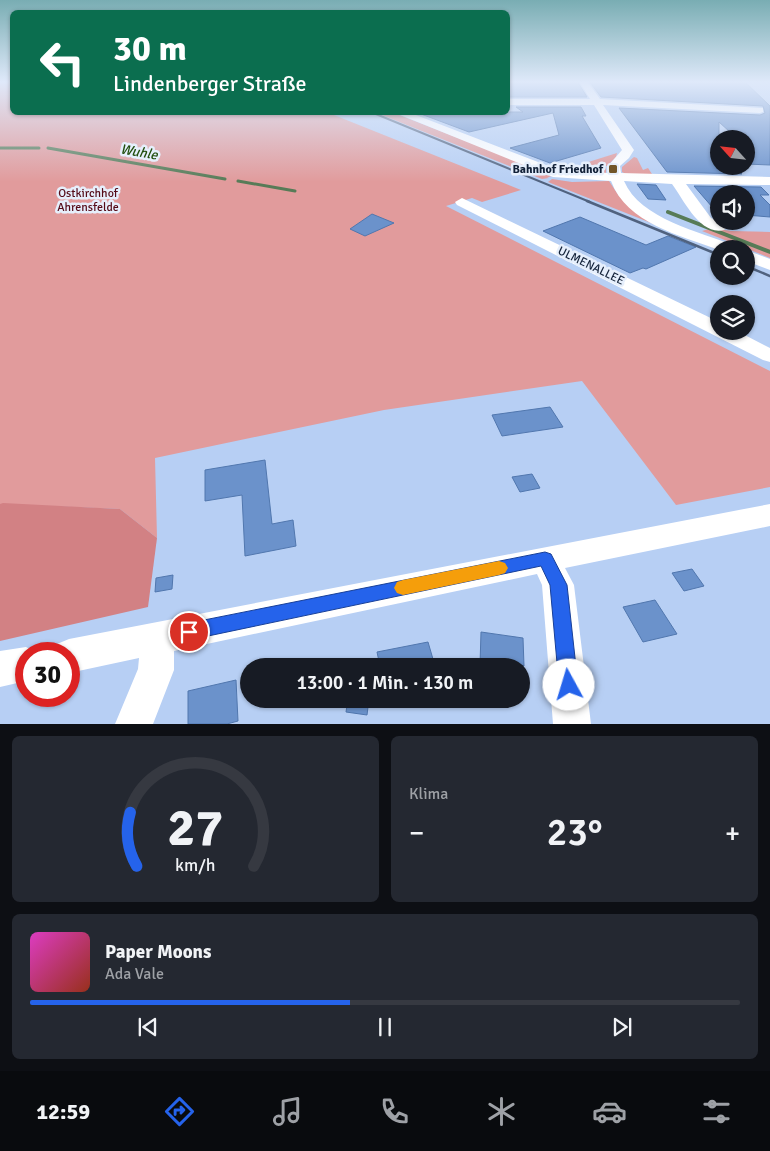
<!DOCTYPE html>
<html lang="de">
<meta charset="utf-8">
<style>
body{margin:0;font-family:Signika,sans-serif;background:#242831;color:#f1f3f6;height:100vh;display:flex;flex-direction:column;font-size:19px;white-space:nowrap}
*{box-sizing:border-box;margin:0}
p{font-size:16px;color:#9ea1a6}
.icon{flex:none;width:28px;height:28px;fill:none;stroke:currentColor;stroke-width:2;stroke-linecap:round;stroke-linejoin:round}
.map{position:relative;height:724px;overflow:hidden}
.drawer{display:flex;flex-direction:column;gap:12px;padding:12px;background:#0d0f14;flex:1}
.drawer>*{flex:none}
.guide{position:absolute;left:10px;top:10px;width:500px;height:105px;border-radius:8px;box-shadow:0 1px 4px #0004;background:#0b6e4f;color:#fff;overflow:hidden}
.needle{width:32px;rotate:297deg}
.buttons{position:absolute;left:710px;top:130px;display:grid;gap:10px}
.buttons a{display:grid;place-items:center;width:45px;height:45px;border-radius:50%;background:#171b24;box-shadow:0 1px 4px #0004;font-size:25px}
.speed{position:absolute;left:15px;top:642px;display:flex;gap:10px;font-size:25px;font-weight:700;text-align:center}
.speed>*{display:grid;place-content:center;width:65px;height:65px;border-radius:50%;background:#171b24;box-shadow:0 1px 4px #0004;line-height:1}
.speed .limit{border:8px solid #d22;background:#fff;color:#111}
.pin{position:absolute;display:grid;place-items:center;width:42px;height:42px;color:#fff;margin:-21px;border:2px solid #fff;border-radius:50%;box-shadow:0 1px 5px #0007}
.me{position:absolute;width:55px;margin:-28px;rotate:354deg;stroke-linejoin:round;filter:drop-shadow(0 0 4px #0008)}
.turn{display:flex;align-items:center;gap:18px;height:105px;padding:0 20px;font-size:22px}
.turn .icon{width:65px;height:65px;stroke-width:2.5}
.turn b{display:block;font-size:35px;line-height:42px}
.big{font-size:38px;font-weight:600;line-height:1.1}
.drawer .widget{flex:1;display:flex;flex-direction:column;justify-content:center;gap:8px;min-width:0;padding:0 18px;border-radius:8px;background:#242831}
.drawer .dial{align-items:center;gap:0}
.dial svg{height:130px;overflow:visible;fill:none;stroke:#363941;stroke-width:7;stroke-linecap:round;text-anchor:middle}
.dial text{fill:#f1f3f6;stroke:none}
.song{display:flex;align-items:center;gap:15px}
.cover{width:60px;height:60px;border-radius:8px;background:linear-gradient(135deg,hsl(310 70% 55%),hsl(10 70% 35%))}
.played{height:5px;border-radius:2px;background:linear-gradient(90deg,#2563eb 45%,#363941 45%)}
.keys{display:flex;justify-content:space-around;direction:ltr}
.heat{display:flex;justify-content:space-between;align-items:center;font-size:28px;direction:ltr}
.drawer .tiles{flex:1;display:grid;gap:12px;grid-template-columns:1fr 1fr}
.widget:last-child{grid-column:span 2}
.trip{position:absolute;left:240px;top:658px;width:290px;height:50px;border-radius:25px;background:#171b24;box-shadow:0 1px 4px #0004;font-weight:600;line-height:50px;text-align:center}
.tabs{display:flex;height:80px;justify-content:space-around;align-items:center;background:#090b0e;color:#9ea1a6}
.tabs .icon{width:35px;height:35px}
.tabs .active{color:#2563eb}
.tabs b{font-size:22px;color:#f1f3f6}
.map>svg:first-child{display:block}
.green{fill:#e19b9c}
.forest{fill:#d28184}
.lines{fill:none;stroke-linecap:round;stroke-linejoin:round}
.stream-far1{stroke:#577b57;stroke-width:3}
.stream{stroke:#577b57;stroke-width:4}
.building{fill:#6b92cb;stroke:#5177ae}
.minor{fill:#fff;fill-rule:evenodd}
.rail-far1{stroke:#50627f;stroke-width:2}
.rail{stroke:#50627f;stroke-width:2.5}
.route{fill:#2563eb;stroke:#184099}
.slow{fill:#f59e0b}
.poi-dot{fill:#725629;stroke:#e6effc;stroke-width:2}
.labels{text-anchor:middle;dominant-baseline:central;stroke-width:5;stroke-linejoin:round;paint-order:stroke}
.far-poi-label{font-size:12px;font-weight:bold;fill:#122138;stroke:#e6effc;text-anchor:end}
.far-park-label{font-size:12px;fill:#550b18;stroke:#e6effc}
.far-street-label{font-size:12px;fill:#122138;stroke:#e6effc}
.far-water-label{font-size:14px;font-style:italic;fill:#224e0e;stroke:#e6effc}
</style>
<div class="map">
<svg width="770" height="724" viewBox="0 0 770 724">
<rect width="100%" height="100%" fill="#b7cff4"/>
<!-- green -->
<g class="green">
<path d="M0,81h12v31l317,1 192,77 -39,12 -10,-4 -26,8 324,165v116l-94,18 -94,-124 -198,29 -229,48 2,80 -37,-29 -120,-5z"/>
<path d="M377,113h17l159,62 -6,3h2l-7,1z"/>
<path d="M617,153l-1,4 -9,9h-3l2,2v5l-22,-1 2,-6 -4,-2z"/>
<path d="M634,157l3,1 6,12 5,-2 4,6 11,3 -37,-3 -4,-2v-5z"/>
<path d="M552,179l20,3 37,-1 10,15 100,54 -171,-68z"/>
<path d="M712,228l19,3 39,1v26l-68,-27z"/>
</g>
<!-- forest -->
<path class="forest" d="M3,503l117,6 37,29 -9,69 -148,34v-137z"/>
<g class="lines">
<!-- stream-far1 -->
<g class="stream-far1">
<path d="M0,148h39"/>
<path d="M48,148l177,31"/>
<path d="M238,181l57,10"/>
</g>
<!-- stream -->
<path class="stream" d="M668,212l102,40"/>
</g>
<!-- building -->
<g class="building">
<path d="M553,81h24l10,16h-79v-15z"/>
<path d="M589,81l52,2v-2h103l26,25v59l-24,-1v-31l-16,-1 -11,-10v44h15l8,8 -75,-2 -48,-64 141,7 5,-2 -2,-7 -162,-9z"/>
<path d="M516,107h65l5,9h-4l19,32 -51,15 -40,-15 49,-13 -6,-22 -84,19 -48,-18v-2h102z"/>
<path d="M637,184l19,1 10,15 -18,-1z"/>
<path d="M694,186l67,1 8,8h-9l10,10v12l-24,-2v-21h-27v21z"/>
<path d="M372,214l22,9 -29,13 -15,-7z"/>
<path d="M580,217l66,28 22,-9 28,11 -50,22 -3,-1 -13,5 -87,-42z"/>
<path d="M550,407l13,20 -61,9 -10,-21z"/>
<path d="M265,460l7,64 21,-4 3,26 -51,10 -3,-61 -37,6v-31z"/>
<path d="M532,474l8,14 -20,4 -8,-15z"/>
<path d="M692,569l12,17 -20,5 -12,-18z"/>
<path d="M173,575l-1,14 -17,3 1,-14z"/>
<path d="M655,600l22,34 -34,8 -20,-35z"/>
<path d="M481,632l42,6 1,28 -44,-1z"/>
<path d="M428,642l7,24h-55l-3,-14z"/>
<path d="M236,680l2,41 -11,3h-39v-33z"/>
<path d="M348,699h21l-2,16 -21,-3z"/>
</g>
<g class="lines">
<!-- minor -->
<g class="minor">
<path d="M579,81h8l13,18 163,9v4l-3,1 -157,-8 31,45 -5,8 -9,8 1,7 149,4v8l-84,-1 25,34 13,6 3,3 -3,3c-24,6 -40,-30 -52,-46l-48,-3c16,38 76,51 112,65l2,3h-19v1c-39,-15 -92,-26 -108,-69l-58,-4 -160,-65h15l151,58 49,3v-7l14,-16 -28,-45h-86v-6h82z"/>
<path d="M462,198l257,124v9h18l33,17v14l-7,-2 -306,-155 -2,-3z"/>
<path d="M746,250l24,9v11l-24,-9z"/>
<path d="M770,504v22l-205,42 9,17 17,139h-38l-11,-139 -5,-11 -363,77v19l-21,54h-38l23,-55 1,-11 -70,15v-19h-16l4,-10 12,-5z"/>
<path d="M26,647l13,7h-13v27l-26,6v-36z"/>
</g>
<!-- rail-far1 -->
<path class="rail-far1" d="M371,112l219,90"/>
<!-- rail -->
<g class="rail">
<path d="M587,201l132,54"/>
<path d="M746,266l24,10"/>
</g>
</g>
<!-- sky -->
<linearGradient id="sky" x2="0" y2="1"><stop stop-color="#79adb3"/><stop offset="0.45" stop-color="#dfe9fa"/><stop offset="1" stop-color="#dfe9fa" stop-opacity="0"/></linearGradient>
<rect width="770" height="182" fill="url(#sky)"/>
<!-- route -->
<path class="route" d="M545,552l6,2 16,31 11,100 -3,7 -6,3 -7,-3 -3,-7 -9,-100 -9,-19 -352,74 -6,-2 -3,-6 3,-7 6,-2z"/>
<!-- slow -->
<path class="slow" d="M499,561l6,2 3,5 -3,5 -6,2 -96,20 -6,-2 -3,-5 3,-6 6,-2z"/>
<!-- markers -->
<rect class="poi-dot" x="608" y="164" width="10" height="10" rx="2.5"/>
<g class="labels">
<!-- far-poi labels -->
<g class="far-poi-label">
<text x="603" y="169">Bahnhof Friedhof</text>
</g>
<!-- far-park labels -->
<g class="far-park-label">
<text x="88" y="193">Ostkirchhof<tspan x="88" dy="14">Ahrensfelde</tspan></text>
</g>
<!-- far-street labels -->
<g class="far-street-label">
<text transform="translate(591 266) rotate(26)">ULMENALLEE</text>
</g>
<!-- far-water labels -->
<g class="far-water-label">
<text transform="translate(139 152) rotate(10)">Wuhle</text>
</g>
</g>
</svg>
<div class="buttons">
<a><svg class="needle" viewBox="-14 -14 28 28"><path d="M0-13l5 13h-10z" fill="#e53935"/><path d="M0 13l5-13h-10z" fill="#9ea1a6"/></svg></a>
<a><svg class="icon" aria-label="sound" viewBox="0 0 24 24"><path d="M4 9h4l5-4v14l-5-4H4zM17 9q2 3 0 6"/></svg></a>
<a><svg class="icon" aria-label="search" viewBox="0 0 24 24"><circle cx="10" cy="10" r="6"/><path d="M15 15l6 6"/></svg></a>
<a><svg class="icon" aria-label="layers" viewBox="0 0 24 24"><path d="M12 4l9 5-9 5-9-5zM3 14l9 5 9-5"/></svg></a>
</div>
<div class="speed"><div class="limit">30</div></div>
<div class="pin" style="left:189px;top:632px;background:#d93025"><svg class="icon" aria-label="arrive" viewBox="0 0 24 24"><path d="M6 21V4h12l-3 4 3 4H6"/></svg></div>
<svg class="me" style="left:569px;top:685px" viewBox="-20 -20 40 40"><circle r="19" fill="#fff"/><path d="M0-13L10 11 0 6-10 11z" fill="#2563eb"/></svg>
<div class="trip">13:00 · 1 Min. · 130 m</div>
<div class="guide">
<div class="turn"><svg class="icon" aria-label="left" viewBox="0 0 24 24"><path d="M17 20v-9H6M10 6l-5 5 5 5"/></svg><div><b>30 m</b>Lindenberger Straße</div></div>
</div>
</div>
<section class="drawer">
<div class="tiles">
<div class="widget dial"><svg viewBox="0 0 100 80">
<path d="M14 69A42 42 0 1 1 86 69"/>
<path d="M14 69A42 42 0 0 1 10 36" stroke="#2563eb"/>
<text x="50" y="56" font-size="32" font-weight="700">27</text>
<text x="50" y="72" font-size="11">km/h</text>
</svg></div>
<div class="widget"><p>Klima</p>
<div class="heat"><a>−</a><b class="big">23°</b><a>+</a></div>
</div>
<div class="widget">
<div class="song"><i class="cover"></i><div><b>Paper Moons</b><p>Ada Vale</p></div></div>
<div class="played"></div>
<div class="keys"><svg class="icon" aria-label="previous" viewBox="0 0 24 24"><path d="M18 5L8 12l10 7zM5 5v14"/></svg><svg class="icon" aria-label="pause" viewBox="0 0 24 24"><path d="M8 5v14M16 5v14"/></svg><svg class="icon" aria-label="next" viewBox="0 0 24 24"><path d="M6 5l10 7-10 7zM19 5v14"/></svg></div>
</div>
</div>
</section>
<nav class="tabs">
<b>12:59</b>
<svg class="icon active" aria-label="directions" viewBox="0 0 24 24"><path d="M12 3l9 9-9 9-9-9zM9 14v-3h6M13 9l2 2-2 2"/></svg>
<svg class="icon" aria-label="music" viewBox="0 0 24 24"><path d="M9 18V5l10-2v13"/><circle cx="6" cy="18" r="3"/><circle cx="16" cy="16" r="3"/></svg>
<svg class="icon" aria-label="phone" viewBox="0 0 24 24"><path d="M5 4h4l2 5-3 2q2 4 5 5l2-3 5 2v4C11 20 4 13 5 4z"/></svg>
<svg class="icon" aria-label="climate" viewBox="0 0 24 24"><path d="M12 3v18M4 7l16 10M4 17L20 7"/></svg>
<svg class="icon" aria-label="car" viewBox="0 0 24 24"><path d="M5 17H2v-5l4-1 3-4h7l3 4 3 1v5h-3M9 17h6M6 11h13"/><circle cx="7" cy="17" r="2"/><circle cx="17" cy="17" r="2"/></svg>
<svg class="icon" aria-label="filters" viewBox="0 0 24 24"><path d="M4 7h16M4 17h16"/><circle cx="9" cy="7" r="2"/><circle cx="15" cy="17" r="2"/></svg>
</nav>
